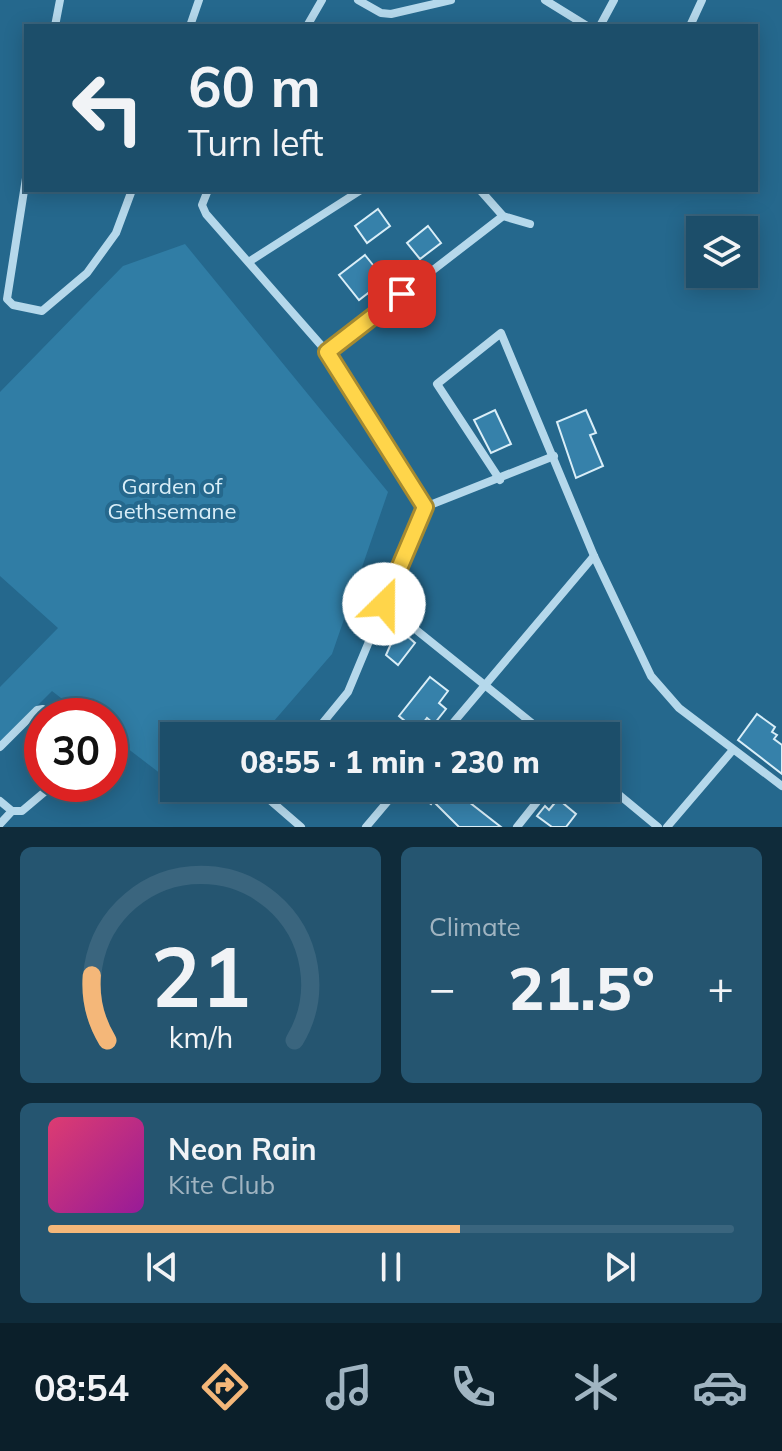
<!DOCTYPE html>
<meta charset="utf-8">
<style>
body{margin:0;font-family:Mulish,sans-serif;background:#255570;color:#f1f3f6;height:100vh;display:flex;flex-direction:column;font-size:30px;white-space:nowrap}
*{box-sizing:border-box;margin:0}
p{font-size:26px;color:#a0b4c1}
.icon{flex:none;width:44px;height:44px;fill:none;stroke:currentColor;stroke-width:2;stroke-linecap:round;stroke-linejoin:round}
.map{position:relative;height:827px;overflow:hidden}
.side{display:flex;flex-direction:column;gap:20px;padding:20px;background:#0f2b3a;flex:1}
.side>*{flex:none}
.top-card{position:absolute;left:24px;top:24px;width:734px;height:168px;border-radius:0px;box-shadow:0 4px 20px #0003,0 0 0 2px #3a657e;background:#1c4e6a;color:#f1f3f6;overflow:hidden}
.tools{position:absolute;left:686px;top:216px;display:grid;gap:16px}
.tools a{display:grid;place-items:center;width:72px;height:72px;border-radius:0px;background:#1c4e6a;box-shadow:0 4px 20px #0003,0 0 0 2px #3a657e;font-size:40px}
.speed{position:absolute;left:24px;top:698px;display:flex;gap:16px;font-size:40px;font-weight:700;text-align:center}
.speed>*{display:grid;place-content:center;width:104px;height:104px;border-radius:50%;background:#1c4e6a;box-shadow:0 4px 20px #0003,0 0 0 2px #3a657e;line-height:1}
.speed .limit{border:12px solid #d22;background:#fff;color:#111}
.pin{position:absolute;display:grid;place-items:center;width:68px;height:68px;color:#fff;margin:-34px;border-radius:16px;box-shadow:0 4px 12px #0006}
.me{position:absolute;width:88px;margin:-44px;rotate:23deg;stroke-linejoin:round;filter:drop-shadow(0 0 6px #0008)}
.turn{display:flex;align-items:center;gap:28px;height:168px;padding:0 32px;font-size:36px}
.turn .icon{width:104px;height:104px;stroke-width:2.5}
.turn b{display:block;font-size:56px;line-height:68px}
.big{font-size:60px;font-weight:800;line-height:1.1}
.side .card{flex:1;display:flex;flex-direction:column;justify-content:center;gap:12px;min-width:0;padding:0 28px;border-radius:12px;background:#255570}
.side .dial{align-items:center;gap:0}
.dial svg{height:208px;overflow:visible;fill:none;stroke:#3a657e;stroke-width:7;stroke-linecap:round;text-anchor:middle}
.dial text{fill:#f1f3f6;stroke:none}
.song{display:flex;align-items:center;gap:24px}
.cover{width:96px;height:96px;border-radius:12px;background:linear-gradient(135deg,hsl(340 70% 55%),hsl(300 70% 35%))}
.played{height:8px;border-radius:4px;background:linear-gradient(90deg,#f4b779 60%,#3a657e 60%)}
.keys{display:flex;justify-content:space-around;direction:ltr}
.heat{display:flex;justify-content:space-between;align-items:center;font-size:44px;direction:ltr}
.side .tiles{flex:1;display:grid;gap:20px;grid-template-columns:1fr 1fr}
.card:last-child{grid-column:span 2}
.trip{position:absolute;left:160px;top:722px;width:460px;height:80px;border-radius:0px;background:#1c4e6a;box-shadow:0 4px 20px #0003,0 0 0 2px #3a657e;font-weight:800;line-height:80px;text-align:center}
.tab-bar{display:flex;height:128px;justify-content:space-around;align-items:center;background:#0b1f2a;color:#a0b4c1}
.tab-bar .icon{width:56px;height:56px}
.tab-bar .current{color:#f4b779}
.tab-bar b{font-size:36px;color:#f1f3f6}
.map>svg:first-child{display:block}
.green{fill:#307da5}
.building{fill:#3681aa;stroke:#d9eef8;stroke-width:2}
.lines{fill:none;stroke-linecap:round;stroke-linejoin:round}
.street{stroke:#b5d8eb;stroke-width:8}
.route-casing{stroke:#a68a30;stroke-width:20}
.route{stroke:#ffd54a;stroke-width:14}
.labels{text-anchor:middle;dominant-baseline:central;stroke-width:8;stroke-linejoin:round;paint-order:stroke}
.park-label{font-size:22px;fill:#d9eef8;stroke:#25688d}
</style>
<div class="map">
<svg width="782" height="827" viewBox="0 0 782 827">
<rect width="100%" height="100%" fill="#25688d"/>
<!-- green -->
<g class="green">
<path d="M185,244l203,248 -56,162 -71,82h-87v48l-64,-49v-19h-26l-32,-25 -52,52v-56l58,-59 -58,-52v-184l123,-126z"/>
<path d="M179,788h33l-15,15z"/>
</g>
<!-- building -->
<g class="building">
<path d="M378,209l12,17 -23,17 -12,-17z"/>
<path d="M428,226l13,17 -21,16 -13,-16z"/>
<path d="M365,255l20,25 -26,20 -20,-25z"/>
<path d="M495,410l16,34 -20,9 -17,-33z"/>
<path d="M586,410l10,23 -6,2 13,31 -27,12 -19,-56z"/>
<path d="M398,628l17,15 -17,22 -12,-10z"/>
<path d="M430,677l18,14 -9,12 7,6 -12,15 -7,-6 -10,13 -18,-15z"/>
<path d="M757,714l18,13 -3,5 5,3 -3,4 8,6v29l-44,-34z"/>
<path d="M409,788h42l50,39h-42l-26,-26 -2,3z"/>
<path d="M558,799l18,15 -10,13h-14l-15,-11 8,-10 4,4z"/>
</g>
<g class="lines">
<!-- street -->
<g class="street">
<path d="M358,0l23,13 10,1 60,-14"/>
<path d="M545,0l42,26"/>
<path d="M55,26l5,-26"/>
<path d="M190,26l9,-26"/>
<path d="M307,26l15,-26"/>
<path d="M600,26l14,-26"/>
<path d="M690,26l12,-26"/>
<path d="M26,178l-19,121 6,6 29,6 45,-38 29,-40 16,-43"/>
<path d="M208,190l-6,15 4,9 121,138 98,155 -77,185 -36,44"/>
<path d="M480,190l23,26 27,8"/>
<path d="M250,261l111,-71"/>
<path d="M327,352l176,-136"/>
<path d="M500,480l-63,-96 64,-51 93,223 57,120 28,32 103,78"/>
<path d="M425,507l129,-51"/>
<path d="M384,604l164,132"/>
<path d="M442,736l152,-180"/>
<path d="M0,747l37,-37 6,-1 10,7"/>
<path d="M606,784l52,43"/>
<path d="M270,788l-6,7 37,32"/>
<path d="M0,801l12,10"/>
<path d="M0,824l12,-13h10l32,-27"/>
<path d="M366,827l33,-39"/>
<path d="M517,827l31,-39"/>
<path d="M667,827l65,-76"/>
</g>
</g>
<g class="lines">
<defs>
<path id="route" d="M384,604l41,-97 -98,-155 75,-58"/>
</defs>
<!-- route casing -->
<use href="#route" class="route-casing"/>
<!-- route -->
<use href="#route" class="route"/>
</g>
<g class="labels">
<!-- park labels -->
<g class="park-label">
<text x="172" y="486">Garden of<tspan x="172" dy="25">Gethsemane</tspan></text>
</g>
</g>
</svg>
<div class="tools">
<a><svg class="icon" aria-label="layers" viewBox="0 0 24 24"><path d="M12 4l9 5-9 5-9-5zM3 14l9 5 9-5"/></svg></a>
</div>
<div class="speed"><div class="limit">30</div></div>
<div class="pin" style="left:402px;top:294px;background:#d93025"><svg class="icon" aria-label="arrive" viewBox="0 0 24 24"><path d="M6 21V4h12l-3 4 3 4H6"/></svg></div>
<svg class="me" style="left:384px;top:604px" viewBox="-20 -20 40 40"><circle r="19" fill="#fff"/><path d="M0-13L10 11 0 6-10 11z" fill="#ffd54a"/></svg>
<div class="trip">08:55 · 1 min · 230 m</div>
<div class="top-card">
<div class="turn"><svg class="icon" aria-label="left" viewBox="0 0 24 24"><path d="M17 20v-9H6M10 6l-5 5 5 5"/></svg><div><b>60 m</b>Turn left</div></div>
</div>
</div>
<section class="side">
<div class="tiles">
<div class="card dial"><svg viewBox="0 0 100 80">
<path d="M14 69A42 42 0 1 1 86 69"/>
<path d="M14 69A42 42 0 0 1 8 44" stroke="#f4b779"/>
<text x="50" y="56" font-size="32" font-weight="700">21</text>
<text x="50" y="72" font-size="11">km/h</text>
</svg></div>
<div class="card"><p>Climate</p>
<div class="heat"><a>−</a><b class="big">21.5°</b><a>+</a></div>
</div>
<div class="card">
<div class="song"><i class="cover"></i><div><b>Neon Rain</b><p>Kite Club</p></div></div>
<div class="played"></div>
<div class="keys"><svg class="icon" aria-label="previous" viewBox="0 0 24 24"><path d="M18 5L8 12l10 7zM5 5v14"/></svg><svg class="icon" aria-label="pause" viewBox="0 0 24 24"><path d="M8 5v14M16 5v14"/></svg><svg class="icon" aria-label="next" viewBox="0 0 24 24"><path d="M6 5l10 7-10 7zM19 5v14"/></svg></div>
</div>
</div>
</section>
<nav class="tab-bar">
<b>08:54</b>
<svg class="icon current" aria-label="directions" viewBox="0 0 24 24"><path d="M12 3l9 9-9 9-9-9zM9 14v-3h6M13 9l2 2-2 2"/></svg>
<svg class="icon" aria-label="music" viewBox="0 0 24 24"><path d="M9 18V5l10-2v13"/><circle cx="6" cy="18" r="3"/><circle cx="16" cy="16" r="3"/></svg>
<svg class="icon" aria-label="phone" viewBox="0 0 24 24"><path d="M5 4h4l2 5-3 2q2 4 5 5l2-3 5 2v4C11 20 4 13 5 4z"/></svg>
<svg class="icon" aria-label="climate" viewBox="0 0 24 24"><path d="M12 3v18M4 7l16 10M4 17L20 7"/></svg>
<svg class="icon" aria-label="car" viewBox="0 0 24 24"><path d="M5 17H2v-5l4-1 3-4h7l3 4 3 1v5h-3M9 17h6M6 11h13"/><circle cx="7" cy="17" r="2"/><circle cx="17" cy="17" r="2"/></svg>
</nav>
